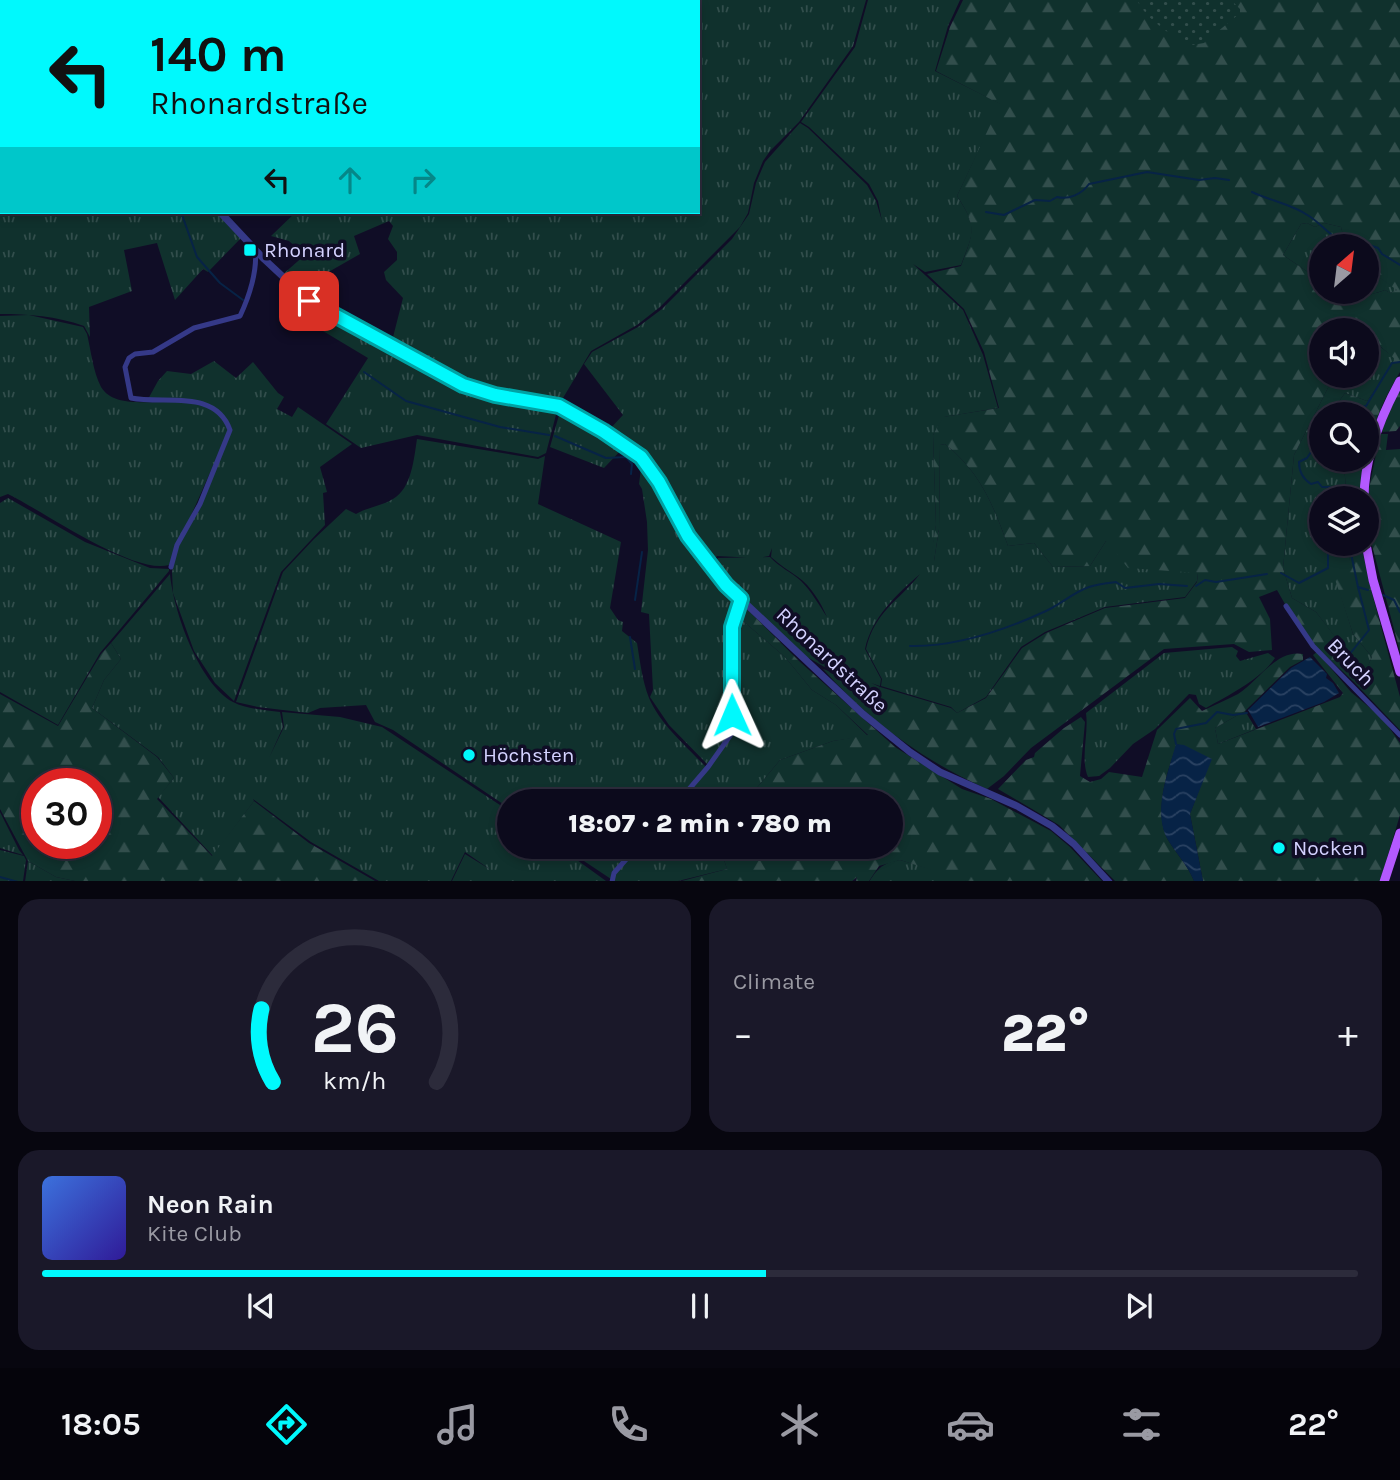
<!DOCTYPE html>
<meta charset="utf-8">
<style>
body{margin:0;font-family:Karla,sans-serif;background:#1a1829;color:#f1f3f6;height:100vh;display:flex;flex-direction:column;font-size:26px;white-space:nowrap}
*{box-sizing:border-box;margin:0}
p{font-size:23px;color:#9a9aa3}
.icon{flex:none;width:38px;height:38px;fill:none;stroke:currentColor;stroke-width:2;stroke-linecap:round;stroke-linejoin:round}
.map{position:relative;height:881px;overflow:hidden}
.drawer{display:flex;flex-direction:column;gap:18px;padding:18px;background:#07060f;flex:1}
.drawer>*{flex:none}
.hud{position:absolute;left:0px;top:0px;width:700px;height:214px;box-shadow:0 4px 10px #0003,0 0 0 2px #2c2b3b;background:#00f9fd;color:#111;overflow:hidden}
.needle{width:46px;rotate:28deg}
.tools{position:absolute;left:1309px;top:234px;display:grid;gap:14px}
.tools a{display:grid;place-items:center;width:70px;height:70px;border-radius:50%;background:#0c0a1c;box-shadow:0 4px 10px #0003,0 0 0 2px #2c2b3b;font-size:35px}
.speed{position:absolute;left:21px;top:768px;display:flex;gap:14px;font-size:35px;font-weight:700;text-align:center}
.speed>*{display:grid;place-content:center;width:91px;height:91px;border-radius:50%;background:#0c0a1c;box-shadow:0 4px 10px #0003,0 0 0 2px #2c2b3b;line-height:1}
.speed .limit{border:10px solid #d22;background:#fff;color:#111}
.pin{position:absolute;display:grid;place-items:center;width:60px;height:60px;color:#fff;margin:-30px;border-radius:14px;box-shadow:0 4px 10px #0006}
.me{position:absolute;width:77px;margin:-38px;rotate:359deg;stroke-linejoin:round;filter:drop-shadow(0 0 5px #0008)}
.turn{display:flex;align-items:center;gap:24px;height:147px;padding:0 35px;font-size:32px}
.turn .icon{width:91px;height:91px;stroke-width:2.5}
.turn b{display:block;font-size:49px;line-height:60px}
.lanes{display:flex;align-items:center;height:66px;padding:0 35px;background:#0003;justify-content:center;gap:35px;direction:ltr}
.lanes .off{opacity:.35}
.big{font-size:52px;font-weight:800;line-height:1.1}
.drawer .widget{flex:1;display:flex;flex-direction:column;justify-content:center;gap:10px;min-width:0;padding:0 24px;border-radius:21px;background:#1a1829}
.drawer .dial{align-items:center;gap:0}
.dial svg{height:182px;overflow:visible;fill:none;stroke:#2c2b3b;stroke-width:7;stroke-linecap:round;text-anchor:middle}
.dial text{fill:#f1f3f6;stroke:none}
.song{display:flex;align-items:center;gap:21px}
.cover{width:84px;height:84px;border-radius:10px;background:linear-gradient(135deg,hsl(220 70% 55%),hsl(250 70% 35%))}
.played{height:7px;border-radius:4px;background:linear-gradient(90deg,#00f9fd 55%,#2c2b3b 55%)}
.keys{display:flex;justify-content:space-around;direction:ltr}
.heat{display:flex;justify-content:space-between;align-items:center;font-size:38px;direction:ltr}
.drawer .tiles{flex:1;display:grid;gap:18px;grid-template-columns:1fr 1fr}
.widget:last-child{grid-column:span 2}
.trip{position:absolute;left:497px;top:789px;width:406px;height:70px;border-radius:35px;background:#0c0a1c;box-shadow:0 4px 10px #0003,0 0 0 2px #2c2b3b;font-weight:800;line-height:70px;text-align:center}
.tab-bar{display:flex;height:112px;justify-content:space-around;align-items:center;background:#05040b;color:#9a9aa3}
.tab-bar .icon{width:49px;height:49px}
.tab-bar .active{color:#00f9fd}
.tab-bar b{font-size:32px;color:#f1f3f6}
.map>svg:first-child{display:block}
.grass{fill:url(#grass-tufts)}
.forest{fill:url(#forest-firs);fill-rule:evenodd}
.park{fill:url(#park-dots)}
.water{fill:url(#water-waves)}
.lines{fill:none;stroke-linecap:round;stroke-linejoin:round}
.stream{stroke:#072346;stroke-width:2}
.minor{stroke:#353988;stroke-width:5}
.tertiary{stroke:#353988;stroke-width:7}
.primary{stroke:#b459ff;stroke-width:9}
.route-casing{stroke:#00a2a4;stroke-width:18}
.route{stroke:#00f9fd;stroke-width:12}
.poi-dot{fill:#00f9fd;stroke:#100d26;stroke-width:2.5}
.labels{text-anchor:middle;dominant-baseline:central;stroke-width:7;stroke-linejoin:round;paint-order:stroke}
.poi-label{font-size:21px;fill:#d4d2ff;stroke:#100d26;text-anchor:start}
.street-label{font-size:21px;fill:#d4d2ff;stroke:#100d26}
</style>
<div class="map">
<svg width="1400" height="882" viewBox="0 0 1400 882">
<defs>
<pattern id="grass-tufts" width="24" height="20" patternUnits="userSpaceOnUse" patternTransform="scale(1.75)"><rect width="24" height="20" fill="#10312d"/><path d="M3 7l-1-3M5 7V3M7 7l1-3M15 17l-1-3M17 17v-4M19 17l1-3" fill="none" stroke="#324e4c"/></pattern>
<pattern id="forest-firs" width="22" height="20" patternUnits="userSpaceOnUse" patternTransform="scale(1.75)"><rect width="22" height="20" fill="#10312d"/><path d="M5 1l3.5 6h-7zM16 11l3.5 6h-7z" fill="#324e4c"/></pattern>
<pattern id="park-dots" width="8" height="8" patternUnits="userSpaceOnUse" patternTransform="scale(1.75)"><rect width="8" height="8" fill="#10312d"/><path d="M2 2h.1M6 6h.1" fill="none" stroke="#324e4c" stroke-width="1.8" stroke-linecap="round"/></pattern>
<pattern id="water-waves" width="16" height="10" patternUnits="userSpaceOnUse" patternTransform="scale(1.75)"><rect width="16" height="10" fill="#072346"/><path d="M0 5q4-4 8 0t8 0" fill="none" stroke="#2a4262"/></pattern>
</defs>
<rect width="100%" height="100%" fill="#100d26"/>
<!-- grass -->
<g class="grass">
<path d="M188,0h261l4,2h-266z"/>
<path d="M465,0h401l-13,46 -54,76 -29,29 -7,10 -9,22 -6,30 -8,14 -80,80 -23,18 -46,26 -31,52c-21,-8 -43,-6 -65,-10 -37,-9 -71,-31 -104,-48l12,-47 -17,-18 -2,-8 13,-12v-8l-9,-13 5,-13 -4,-5 -35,15 6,18 -63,36 -15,-15 23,-20 -16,-14 -18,-5 25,-24h402v-210z"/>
<path d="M868,0h92l-12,26 -13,45 66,33 -44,92c21,32 17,35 4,69l-36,7 -12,-8 50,46 20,45 15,53 -54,9 -11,18 3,90 -5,35 3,1 5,-32 1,-84 5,-1c35,28 48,60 63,102l26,-3 19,24 37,-1 16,-25 92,32 -1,8 -12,16 -80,10 -60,25 -24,15 -35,50 -29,16 -6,-6 -70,-21 1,-7 -16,-30c9,-38 32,-47 54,-75 -24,21 -48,43 -55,75l16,30 -1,7 -9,-3 9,4 -9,23 -36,-37 -28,-16 -80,-73 -15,-19 6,-7 52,-1c9,10 21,15 31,24 11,11 18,24 26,36 -6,-14 -16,-31 -29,-40 -10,-7 -18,-12 -27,-20l1,-9 -3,8 -12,2 -40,-2 -6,7 -20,-28 -50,-79 -34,-24 16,-17 -39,-51 8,-12 46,-25 24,-18 70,-70 17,-25 7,-31 9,-21 35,-39 8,5 59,57 9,16 6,20 -4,-20 -9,-17 -60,-57 -8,-5 54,-75z"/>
<path d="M0,92h2v120h215l24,26 -33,34 -5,-3 -28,31 -18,-57 -33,7 8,41 -43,16 1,30 -6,-11c-28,-10 -55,-12 -84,-12z"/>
<path d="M1307,223l8,4 9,-4 17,4 5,20h-25v34l-38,-26 18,-31z"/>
<path d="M1367,269l31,21 -8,3 -5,-3c-14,5 -36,11 -48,2h30z"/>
<path d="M311,304l151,82 96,21 -12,46 -8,4 -121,-22 -56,13 -35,-24 42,-66 -65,-39z"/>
<path d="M29,315l54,12 4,7c4,17 6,38 14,53 20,33 92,-3 121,29 3,3 5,10 7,14l-60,135c-36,10 -126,-54 -161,-71l-8,3v-181z"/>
<path d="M1373,341l23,18 -29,42 -22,-8 -16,22h-8v13l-7,13 7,3v16h25l-2,6 3,33h-26v45h28l1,17h-20l23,73 19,23 -8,18 -48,-63 -24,-14 -9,-30 11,-113 40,-79h33v-29z"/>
<path d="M214,361l22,17 17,-16 25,31 6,4 -7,12 15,8 6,-10 54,37 -32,23 7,25 -4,1 2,32 -44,47 -47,129 -19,-18 -21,-32 -21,-58 -1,-21 6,-27 54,-115c-14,-36 -54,-28 -85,-29l11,-20 9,-10 24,3z"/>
<path d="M561,408l63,39 -20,21 -54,-21z"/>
<path d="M417,439l121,20 7,-3 -7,48 83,38 -11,66 8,12 5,2 -1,9 15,12c3,18 5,37 12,55 11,26 37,48 57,69l-31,34 -166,1v6l-116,-78 -18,-8 -9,-17 -46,3 -12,5 -50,-6 -22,-5 47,-130 31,-33 32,-30 10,5c12,-7 26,-8 37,-15 19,-11 21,-41 24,-60z"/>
<path d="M642,461l16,23 30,54 51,61 -8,26v108l-23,32 -39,-40 -19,-28 3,-7 -4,-76 -8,-2 7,-62 -1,-28 -5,-33 -3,-5z"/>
<path d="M8,498l77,44 65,26 19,1v2l-69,82 -42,72 -58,-33v-189z"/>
<path d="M170,574c3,36 29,110 63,128 13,7 32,8 47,10l3,15 -14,31 15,-31 -2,-15 58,5 42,10 127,84v36h50l47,34h-154l13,-27 26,16 -26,-18 -14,29h-72l-68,-39 -58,-43 1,2 -41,55 -55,-59 16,-19 -16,-21 -66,-49 12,-28 17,-21 -10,-16z"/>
<path d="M736,615l49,42 27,33 24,15 32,31 -35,5 -53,19 -34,41 -67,1 51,-62 3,-113z"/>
<path d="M1232,647l6,4 -2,5 4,5 28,-8 7,5c-15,22 -46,37 -69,50l-7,-4 -3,-9 -7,-1 -34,35 -22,15 -23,24 -11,8 -11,1c-8,-19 1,-43 -2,-64l78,-60z"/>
<path d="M1245,711l11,18 -38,15 -3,-16z"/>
<path d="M0,812l19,38 4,5 -23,-7z"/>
<path d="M563,847h72l-24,32z"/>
<path d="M639,847h81l7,22 -49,12 -65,1 2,-8z"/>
<path d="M0,850l24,6 2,4 -3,21h-23z"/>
<path d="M900,860l64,19 2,2 -97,1c9,-15 15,-19 31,-22z"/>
<path d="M28,861l28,16 19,4 -50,1z"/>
</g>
<!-- forest -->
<g class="forest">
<path d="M0,0l86,2h-84l-2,90z"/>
<path d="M963,0h437v372c-16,26 -28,53 -33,83v-40h-38l16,-22 22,8 28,-42 -21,-18 -7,6v-16h-46v45h13l-40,79 -11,113 9,30 24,14 48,62 8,-17 -19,-23 -24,-73h21l-1,-17h12l8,38 31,115v33l-46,-48 -40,-37 -21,-27 -16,-28 -18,7 11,22 2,31 -23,2 -15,-8 -70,5 -133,99 -27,28 -17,13c-63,-28 -118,-68 -164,-120l9,3 39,38 9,-23 71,21 6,5 29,-15 36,-50 24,-15 59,-25 80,-10 12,-16 1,-9 -70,-5 -22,-27 -16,25 -37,1 -19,-24 -26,3c-15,-42 -28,-74 -63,-102l-5,1 -1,84 -5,32h-4l6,-36 -3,-90 10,-18 56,-9 -15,-56 -20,-43 -37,-35 34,-8c12,-33 17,-39 -4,-70l43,-92 -64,-33 14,-44zM1307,223l8,4 9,-4 17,4 5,20h21v22l30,21 -7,3 -5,-3c-11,4 -29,9 -41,6 -8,-2 -14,-4 -23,-4v-11l-38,-26 18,-31z"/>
<path d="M1400,387v39l-4,5 -15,1z"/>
<path d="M1380,434h8l-2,16 14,-1v203l-31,-118 -1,-40z"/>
<path d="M1346,460h20l-6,39h-13l-3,-33z"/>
<path d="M742,604l57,57 96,86 67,42 29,10 60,32 19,16 32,34h-136l-66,-21 -21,6 -10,15h-13l1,-4 -6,5h-173l49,-13 -7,-22h171v-45l-145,-1 34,-41 53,-19 35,-6 -32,-30 -24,-15 -27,-33 -49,-42z"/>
<path d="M111,643l10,16 -17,21 -12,28 65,49 17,21 -17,21 55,57 42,-55 55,42 66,38h-300l-19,-4 -28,-16 -28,-52v-115l58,32 43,-72zM37,784h59v60h-59z"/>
<path d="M1317,652l34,40 32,27 17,24v72l-20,66h-177l-13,-67 21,-55 -34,-15c-10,28 -24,68 -9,96 9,15 19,24 26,41h-79l-56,-56 -61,-36 28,-29 8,-3 1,-4 29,-25 17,-11 4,5 -5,54 10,6 11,-3 8,-7 33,5 15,-47 33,-32 12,13c12,-6 25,-11 36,-17 21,-13 38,-45 65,-40v6l-13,7 -45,44 -30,17 3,16 122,-47 3,-4 -30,-38z"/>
</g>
<!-- park -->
<path class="park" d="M1137,0h94l9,9v4l-36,30 -18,3c-17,-14 -39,-26 -49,-46z"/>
<!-- water -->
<g class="water">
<path d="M1310,657l17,17 -1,4 7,5 6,10 -15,9 -66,25 -10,-17 43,-42z"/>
<path d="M1176,744l8,1 28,14 -22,55 13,67h-9c-7,-17 -17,-26 -26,-41 -16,-28 0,-67 8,-96z"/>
</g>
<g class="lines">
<!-- stream -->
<g class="stream">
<path d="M134,0l1,2"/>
<path d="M1252,192c19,9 40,12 57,24 13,8 22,23 37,25l3,-3 29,10 4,6 18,11"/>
<path d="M181,212l16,45 23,26 23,17"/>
<path d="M986,212l18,3 31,-15 15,1 7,-4c12,3 25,-3 32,-13l58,-12 52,8 16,-2 14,2"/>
<path d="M364,372l42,29 94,26 49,8"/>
<path d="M1327,415l10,-6 4,3 25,-6 26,-43 8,-1"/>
<path d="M1321,425l-7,5 -2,6 5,7 -10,15 -8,4c0,9 4,17 12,22l7,-2 4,5h8v12"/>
<path d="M555,436l51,22 20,-1 6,7 -1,10"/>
<path d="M1349,544l9,43 10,3"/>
<path d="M1281,573l18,10 29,-15v-24"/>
<path d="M1196,586l9,-6 11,2 51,-8"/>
<path d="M1383,595l11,5 6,12"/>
<path d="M635,600l7,-48"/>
<path d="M630,637l5,32"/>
<path d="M910,646c47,1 95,-16 136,-35 15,-7 28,-19 43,-24 8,-3 18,-4 27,-5l9,6 34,-4 28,2"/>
<path d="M1341,665l28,-35 -11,-43"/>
<path d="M1176,744l-2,-10 2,-5 30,-6 11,-11 16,3 14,-2"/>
<path d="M0,877l18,5"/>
</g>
<!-- minor -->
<g class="minor">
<path d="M171,567l6,-22 23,-41 30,-74c-15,-42 -66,-25 -99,-32l-6,-31 4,-9 6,-4 18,-2 41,-24 46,-12c9,-19 18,-46 15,-67"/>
<path d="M1286,606l27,40 87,89"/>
<path d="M678,802l30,-35 24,-34v-106l9,-28"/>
<path d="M612,882l2,-9 23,-26"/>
</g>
<!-- tertiary -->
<g class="tertiary">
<path d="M151,2v-2"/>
<path d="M220,212l44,47 45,42 154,84 32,10 65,11 43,25 38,26 18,25 29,54 38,49 137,129 47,38 30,20 77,34 35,20 22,18 35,38"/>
</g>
<!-- primary -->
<g class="primary">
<path d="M1364,499c0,-41 17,-83 36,-118"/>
<path d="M1366,544l7,36 27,92"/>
<path d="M1384,882l16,-49"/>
</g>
</g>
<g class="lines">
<defs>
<path id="route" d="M309,301l154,84 32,10 64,11 44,25 38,26 18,25 29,54 38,49 15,14 -9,28v88"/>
</defs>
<!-- route casing -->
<use href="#route" class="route-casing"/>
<!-- route -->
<use href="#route" class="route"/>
</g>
<!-- markers -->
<g class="poi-dot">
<rect x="243" y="243" width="14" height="14" rx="3.5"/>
<circle cx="469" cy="755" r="7"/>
<circle cx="1279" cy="848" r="7"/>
</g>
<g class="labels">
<!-- poi labels -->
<g class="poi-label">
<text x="264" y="250">Rhonard</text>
<text x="483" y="755">Höchsten</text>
<text x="1293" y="848">Nocken</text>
</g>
<!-- street labels -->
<g class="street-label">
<text transform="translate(832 660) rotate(43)">Rhonardstraße</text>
<text transform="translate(1351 662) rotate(46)">Bruch</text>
</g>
</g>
</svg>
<div class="tools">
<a><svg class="needle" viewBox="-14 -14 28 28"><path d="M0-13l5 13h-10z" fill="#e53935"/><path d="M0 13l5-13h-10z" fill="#9a9aa3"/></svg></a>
<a><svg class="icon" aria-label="sound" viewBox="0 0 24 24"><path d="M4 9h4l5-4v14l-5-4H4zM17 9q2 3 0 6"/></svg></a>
<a><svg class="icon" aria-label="search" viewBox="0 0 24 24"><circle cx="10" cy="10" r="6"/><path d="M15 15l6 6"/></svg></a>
<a><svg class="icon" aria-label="layers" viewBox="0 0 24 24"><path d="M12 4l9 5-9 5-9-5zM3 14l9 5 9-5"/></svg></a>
</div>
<div class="speed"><div class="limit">30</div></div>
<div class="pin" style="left:309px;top:301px;background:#d93025"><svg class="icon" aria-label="arrive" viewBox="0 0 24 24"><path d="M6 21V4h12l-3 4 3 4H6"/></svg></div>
<svg class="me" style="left:732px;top:715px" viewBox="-20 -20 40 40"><path d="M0-17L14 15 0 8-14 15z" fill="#00f9fd" stroke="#fff" stroke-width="4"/></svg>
<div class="trip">18:07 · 2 min · 780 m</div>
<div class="hud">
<div class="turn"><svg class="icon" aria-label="left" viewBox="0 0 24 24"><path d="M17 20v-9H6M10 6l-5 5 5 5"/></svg><div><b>140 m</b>Rhonardstraße</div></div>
<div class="lanes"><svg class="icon" aria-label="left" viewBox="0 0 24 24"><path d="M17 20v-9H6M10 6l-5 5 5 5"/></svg><svg class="icon off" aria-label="ahead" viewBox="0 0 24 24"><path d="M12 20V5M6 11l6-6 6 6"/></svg><svg class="icon off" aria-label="right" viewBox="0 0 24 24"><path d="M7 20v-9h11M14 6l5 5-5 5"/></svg></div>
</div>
</div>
<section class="drawer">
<div class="tiles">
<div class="widget dial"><svg viewBox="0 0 100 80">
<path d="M14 69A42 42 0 1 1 86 69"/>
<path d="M14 69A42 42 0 0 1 9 37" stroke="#00f9fd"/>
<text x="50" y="56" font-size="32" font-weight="700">26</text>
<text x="50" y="72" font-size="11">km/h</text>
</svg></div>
<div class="widget"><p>Climate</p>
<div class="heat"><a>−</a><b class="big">22°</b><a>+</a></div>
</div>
<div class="widget">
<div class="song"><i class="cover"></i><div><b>Neon Rain</b><p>Kite Club</p></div></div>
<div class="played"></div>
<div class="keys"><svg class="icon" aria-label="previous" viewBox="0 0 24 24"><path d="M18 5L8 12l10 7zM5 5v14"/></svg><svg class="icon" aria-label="pause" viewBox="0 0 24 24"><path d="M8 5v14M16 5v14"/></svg><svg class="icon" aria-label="next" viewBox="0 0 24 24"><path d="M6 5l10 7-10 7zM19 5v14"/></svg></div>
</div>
</div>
</section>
<nav class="tab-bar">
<b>18:05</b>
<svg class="icon active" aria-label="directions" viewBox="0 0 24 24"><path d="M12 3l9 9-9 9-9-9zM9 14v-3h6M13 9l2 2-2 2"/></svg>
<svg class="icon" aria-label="music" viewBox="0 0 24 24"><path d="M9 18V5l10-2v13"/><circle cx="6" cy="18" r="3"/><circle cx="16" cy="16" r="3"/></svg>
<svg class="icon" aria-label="phone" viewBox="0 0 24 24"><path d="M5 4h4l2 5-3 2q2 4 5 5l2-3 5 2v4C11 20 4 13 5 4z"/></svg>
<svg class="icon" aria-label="climate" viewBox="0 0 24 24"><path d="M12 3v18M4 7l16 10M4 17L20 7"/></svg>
<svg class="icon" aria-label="car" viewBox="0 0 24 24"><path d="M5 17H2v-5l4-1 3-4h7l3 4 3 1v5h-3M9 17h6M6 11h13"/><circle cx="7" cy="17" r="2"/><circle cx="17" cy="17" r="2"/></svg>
<svg class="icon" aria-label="filters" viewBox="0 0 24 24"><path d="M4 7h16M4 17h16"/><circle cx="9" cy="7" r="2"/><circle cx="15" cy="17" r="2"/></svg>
<b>22°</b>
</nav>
